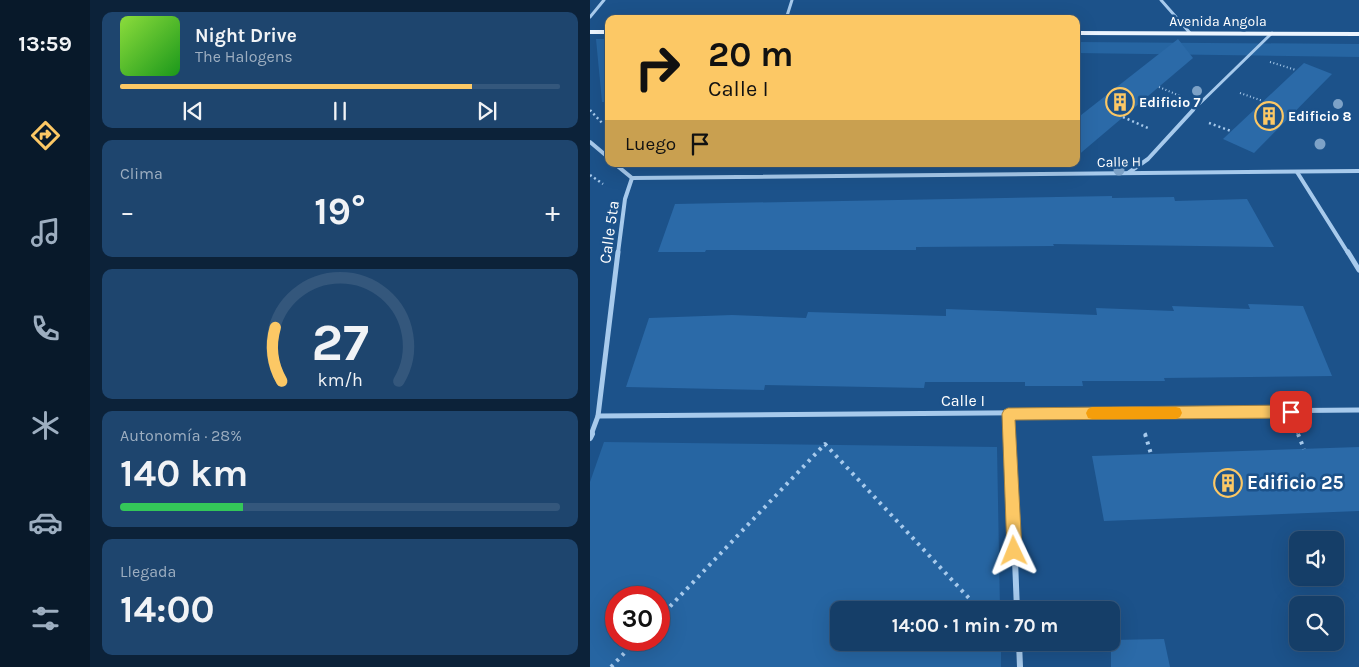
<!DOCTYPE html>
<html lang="es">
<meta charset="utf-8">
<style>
body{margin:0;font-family:Karla,sans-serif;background:#1e456e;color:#f1f3f6;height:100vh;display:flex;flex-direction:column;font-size:19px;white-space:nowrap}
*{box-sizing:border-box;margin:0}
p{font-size:16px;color:#9daec0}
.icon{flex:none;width:28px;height:28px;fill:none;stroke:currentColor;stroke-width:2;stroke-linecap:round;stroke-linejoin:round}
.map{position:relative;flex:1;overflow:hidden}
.sheet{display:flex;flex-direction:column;gap:12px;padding:12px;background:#0c2239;width:500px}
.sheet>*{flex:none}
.guide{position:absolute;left:15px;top:15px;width:475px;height:152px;border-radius:10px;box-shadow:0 5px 20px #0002,0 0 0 1px #34577c;background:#fcc865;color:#111;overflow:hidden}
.buttons{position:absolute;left:699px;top:531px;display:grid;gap:10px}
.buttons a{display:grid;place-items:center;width:55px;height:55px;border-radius:10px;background:#153e68;box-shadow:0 5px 20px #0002,0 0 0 1px #34577c;font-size:25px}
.speed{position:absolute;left:15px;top:586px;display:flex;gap:10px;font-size:25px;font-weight:700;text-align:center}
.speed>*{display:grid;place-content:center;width:65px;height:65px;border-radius:50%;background:#153e68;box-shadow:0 5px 20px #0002,0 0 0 1px #34577c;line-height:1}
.speed .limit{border:8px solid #d22;background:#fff;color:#111}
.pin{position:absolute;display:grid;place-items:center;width:42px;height:42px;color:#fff;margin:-21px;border-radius:10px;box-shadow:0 2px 8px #0006}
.me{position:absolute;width:55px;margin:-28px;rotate:358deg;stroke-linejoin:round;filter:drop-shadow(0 0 4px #0008)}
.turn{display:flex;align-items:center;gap:18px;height:105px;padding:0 20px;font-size:22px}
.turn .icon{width:65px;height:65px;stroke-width:2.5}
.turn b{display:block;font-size:35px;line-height:42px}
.then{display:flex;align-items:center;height:48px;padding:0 20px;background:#0003;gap:10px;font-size:19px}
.big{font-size:38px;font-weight:700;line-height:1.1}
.sheet .card{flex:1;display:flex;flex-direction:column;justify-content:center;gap:8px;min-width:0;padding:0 18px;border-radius:10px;background:#1e456e}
.sheet .dial{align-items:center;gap:0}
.dial svg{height:130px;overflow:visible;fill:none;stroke:#34577c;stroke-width:7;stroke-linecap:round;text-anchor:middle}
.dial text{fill:#f1f3f6;stroke:none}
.song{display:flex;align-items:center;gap:15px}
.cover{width:60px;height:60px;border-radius:8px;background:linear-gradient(135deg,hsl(90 70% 55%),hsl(120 70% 35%))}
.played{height:5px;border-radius:2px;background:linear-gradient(90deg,#fcc865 80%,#34577c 80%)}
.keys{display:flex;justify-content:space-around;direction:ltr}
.heat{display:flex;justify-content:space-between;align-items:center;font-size:28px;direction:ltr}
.charge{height:8px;border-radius:4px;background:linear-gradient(90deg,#34c759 28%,#34577c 0)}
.trip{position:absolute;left:240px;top:601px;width:290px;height:50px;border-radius:10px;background:#153e68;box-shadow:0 5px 20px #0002,0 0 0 1px #34577c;font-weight:700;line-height:50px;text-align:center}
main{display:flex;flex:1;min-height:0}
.tab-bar{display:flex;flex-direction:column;width:90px;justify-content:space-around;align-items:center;background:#08192a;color:#9daec0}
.tab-bar .icon{width:35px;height:35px}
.tab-bar .current{color:#fcc865}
.tab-bar b{font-size:22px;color:#f1f3f6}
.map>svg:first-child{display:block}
.green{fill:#2665a2;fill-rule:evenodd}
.building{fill:#2b6aa8}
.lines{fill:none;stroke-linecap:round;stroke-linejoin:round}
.path-far3{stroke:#a7caec;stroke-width:2;stroke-dasharray:1 2.5;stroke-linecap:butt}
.path-far2{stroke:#a7caec;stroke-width:2.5;stroke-dasharray:2 3;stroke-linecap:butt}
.path-far1{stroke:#a7caec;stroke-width:3;stroke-dasharray:2.5 4;stroke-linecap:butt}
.path{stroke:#a7caec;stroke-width:4;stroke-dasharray:3 5;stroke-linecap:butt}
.street-far3{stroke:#a7caec;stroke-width:3}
.street-far2{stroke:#a7caec;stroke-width:4}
.street-far1{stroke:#a7caec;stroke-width:5}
.street{stroke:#a7caec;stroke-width:6}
.primary{fill:#ecf5ff;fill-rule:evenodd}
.tree{fill:#7da2c7}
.route{fill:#fcc865;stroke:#a48242}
.slow{fill:#f59e0b}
.labels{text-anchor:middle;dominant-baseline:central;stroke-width:5;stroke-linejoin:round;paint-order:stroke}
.far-street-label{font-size:14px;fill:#fff;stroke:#1c528a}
.far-poi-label{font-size:14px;font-weight:bold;fill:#fff;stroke:#1c528a;text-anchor:start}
.street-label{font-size:16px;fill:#fff;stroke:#1c528a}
.near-poi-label{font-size:19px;font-weight:bold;fill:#fff;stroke:#1c528a;text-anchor:start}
</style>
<main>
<nav class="tab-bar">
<b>13:59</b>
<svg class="icon current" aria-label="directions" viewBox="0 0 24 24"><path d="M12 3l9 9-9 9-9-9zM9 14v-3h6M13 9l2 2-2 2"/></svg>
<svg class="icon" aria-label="music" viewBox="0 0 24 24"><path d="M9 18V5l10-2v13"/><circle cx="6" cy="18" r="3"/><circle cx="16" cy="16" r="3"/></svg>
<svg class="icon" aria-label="phone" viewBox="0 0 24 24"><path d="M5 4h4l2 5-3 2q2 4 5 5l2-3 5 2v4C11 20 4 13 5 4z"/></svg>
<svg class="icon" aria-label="climate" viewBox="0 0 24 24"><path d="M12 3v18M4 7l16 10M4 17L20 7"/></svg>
<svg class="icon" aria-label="car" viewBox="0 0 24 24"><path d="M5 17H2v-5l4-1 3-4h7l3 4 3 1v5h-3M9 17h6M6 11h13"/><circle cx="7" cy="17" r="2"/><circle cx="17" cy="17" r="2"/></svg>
<svg class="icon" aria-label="filters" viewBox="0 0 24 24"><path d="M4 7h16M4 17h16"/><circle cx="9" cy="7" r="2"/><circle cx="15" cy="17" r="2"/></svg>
</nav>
<section class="sheet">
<div class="card">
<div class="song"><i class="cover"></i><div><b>Night Drive</b><p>The Halogens</p></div></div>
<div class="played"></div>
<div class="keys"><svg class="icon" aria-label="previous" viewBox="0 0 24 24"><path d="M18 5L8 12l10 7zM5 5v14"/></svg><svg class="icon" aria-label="pause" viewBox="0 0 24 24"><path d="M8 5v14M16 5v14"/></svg><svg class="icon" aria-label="next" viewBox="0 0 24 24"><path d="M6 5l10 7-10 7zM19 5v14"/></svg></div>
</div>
<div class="card"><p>Clima</p>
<div class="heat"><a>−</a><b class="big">19°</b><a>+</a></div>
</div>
<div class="card dial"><svg viewBox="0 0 100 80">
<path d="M14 69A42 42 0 1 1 86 69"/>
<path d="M14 69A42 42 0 0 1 10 36" stroke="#fcc865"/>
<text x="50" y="56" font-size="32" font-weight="700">27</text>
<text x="50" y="72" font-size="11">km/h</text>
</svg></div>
<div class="card"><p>Autonomía · 28%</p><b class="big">140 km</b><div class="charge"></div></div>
<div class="card"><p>Llegada</p><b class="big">14:00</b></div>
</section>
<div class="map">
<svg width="769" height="667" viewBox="0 0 769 667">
<rect width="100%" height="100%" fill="#1c528a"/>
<!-- green -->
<g class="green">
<path d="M6,39h13v76l-2,-13h-5z"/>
<path d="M486,42l283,2v13l-283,-4z"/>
<path d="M51,164h115l-2,4 -110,-1z"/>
<path d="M14,442l393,5 3,163h-161v32l162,1v24h-411v-185zM26,598h43v42h-43z"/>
</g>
<!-- building -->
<g class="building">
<path d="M588,39l15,19 -117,99v-38z"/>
<path d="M714,63l28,11 -78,79 -31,-14z"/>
<path d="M522,196v2l62,-1 1,4 72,-2 27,48 -221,-3 1,2 -138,1v3h-210l-1,2h-47l17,-48z"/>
<path d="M658,304l55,2 29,70 -168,2 1,3h-83l1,5h-58v-4h-100l-1,6 -159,-3 -1,5 -138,-3 23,-69 83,-3 74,3 2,-6 138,4v-7l151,6 -1,-7 78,3 -2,-5 78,3z"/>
<path d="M769,447v64l-255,10 -12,-65z"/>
<path d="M574,639l6,28h-59v-27z"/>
</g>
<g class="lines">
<!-- path-far3 -->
<g class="path-far3">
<path d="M680,62l26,8"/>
<path d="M569,87l21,9"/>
<path d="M650,93l23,8"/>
</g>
<!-- path-far2 -->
<g class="path-far2">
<path d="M0,110l13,14"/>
<path d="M533,117l25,11"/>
<path d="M619,123l22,8"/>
<path d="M0,175l13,9"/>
</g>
<!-- path-far1 -->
<g class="path-far1">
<path d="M707,431l2,4"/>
<path d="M555,433l1,2"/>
</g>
<!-- path -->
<g class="path">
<path d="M555,434l6,20"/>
<path d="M708,434l6,15"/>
<path d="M69,618l166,-174 155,166"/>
<path d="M21,667l26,-27"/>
</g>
<!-- street-far3 -->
<g class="street-far3">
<path d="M571,0l29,33"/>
<path d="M0,17l14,-17"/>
<path d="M196,19l6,-19"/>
<path d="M602,111l80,-78"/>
</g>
<!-- street-far2 -->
<g class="street-far2">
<path d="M0,142l19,16"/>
<path d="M25,164l17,14 727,-7"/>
<path d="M707,172l51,81"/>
<path d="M538,173l20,-14 45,-49"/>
<path d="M28,253l7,-54 7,-21"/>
</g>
<!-- street-far1 -->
<g class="street-far1">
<path d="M758,252l11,18"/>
<path d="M419,414l1,21"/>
<path d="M8,416l761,-6"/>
<path d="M1,435l7,-19 20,-164"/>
</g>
<!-- street -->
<g class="street">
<path d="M420,434l7,176"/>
<path d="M0,438l2,-4"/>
<path d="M429,642l1,25"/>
</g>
<!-- primary -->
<g class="primary">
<rect x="0" y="30" width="19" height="4"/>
<path d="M486,31l283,1v4l-283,-1z"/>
</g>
</g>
<!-- trees -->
<g class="tree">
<circle cx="607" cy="91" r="5"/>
<circle cx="748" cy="104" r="5"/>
<circle cx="730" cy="144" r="5.5"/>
<circle cx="529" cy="170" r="5.5"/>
</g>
<!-- route -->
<path class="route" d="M701,405l4,2 2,5 -2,4 -4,2 -276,2 7,131 -2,5 -6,3 -5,-3 -2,-5 -5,-137 2,-4 4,-2z"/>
<!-- slow -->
<path class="slow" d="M502,407h84l4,1 2,5 -2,4 -4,2h-84l-4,-1 -2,-5 2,-4z"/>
<!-- icons -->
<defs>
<symbol id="building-ring" viewBox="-11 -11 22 22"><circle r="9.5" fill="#1c528a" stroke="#fcc865" stroke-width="1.5"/><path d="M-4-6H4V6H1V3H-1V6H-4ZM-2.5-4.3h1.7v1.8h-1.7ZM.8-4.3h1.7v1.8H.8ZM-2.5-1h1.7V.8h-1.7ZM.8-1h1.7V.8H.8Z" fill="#fcc865"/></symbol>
</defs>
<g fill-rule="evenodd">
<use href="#building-ring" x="514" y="86" width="32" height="32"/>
<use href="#building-ring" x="663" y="100" width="32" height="32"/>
<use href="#building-ring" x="622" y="467" width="32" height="32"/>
</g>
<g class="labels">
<!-- far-street labels -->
<g class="far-street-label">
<text x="628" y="21">Avenida Angola</text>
<text transform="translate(529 162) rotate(-1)">Calle H</text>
</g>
<!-- far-poi labels -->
<g class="far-poi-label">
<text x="549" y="102">Edificio 7</text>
<text x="698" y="116">Edificio 8</text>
</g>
<!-- street labels -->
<g class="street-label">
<text transform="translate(19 232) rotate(-82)">Calle 5ta</text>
<text x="373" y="400">Calle I</text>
</g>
<!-- near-poi labels -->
<g class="near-poi-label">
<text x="657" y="483">Edificio 25</text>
</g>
</g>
</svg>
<div class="buttons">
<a><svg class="icon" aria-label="sound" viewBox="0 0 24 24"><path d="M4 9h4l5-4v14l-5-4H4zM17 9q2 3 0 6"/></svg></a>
<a><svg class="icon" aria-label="search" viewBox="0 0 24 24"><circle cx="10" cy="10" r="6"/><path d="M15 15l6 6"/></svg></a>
</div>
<div class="speed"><div class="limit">30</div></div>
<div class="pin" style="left:701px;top:412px;background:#d93025"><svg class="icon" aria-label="arrive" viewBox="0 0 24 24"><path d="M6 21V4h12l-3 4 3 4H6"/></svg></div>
<svg class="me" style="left:424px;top:551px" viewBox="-20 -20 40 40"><path d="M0-17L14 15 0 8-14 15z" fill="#fcc865" stroke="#fff" stroke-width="4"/></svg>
<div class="trip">14:00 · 1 min · 70 m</div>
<div class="guide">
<div class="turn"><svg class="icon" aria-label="right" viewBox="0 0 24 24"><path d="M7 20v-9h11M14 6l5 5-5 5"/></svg><div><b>20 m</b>Calle I</div></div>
<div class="then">Luego<svg class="icon" aria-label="arrive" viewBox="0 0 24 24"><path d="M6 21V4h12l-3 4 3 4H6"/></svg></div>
</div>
</div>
</main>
